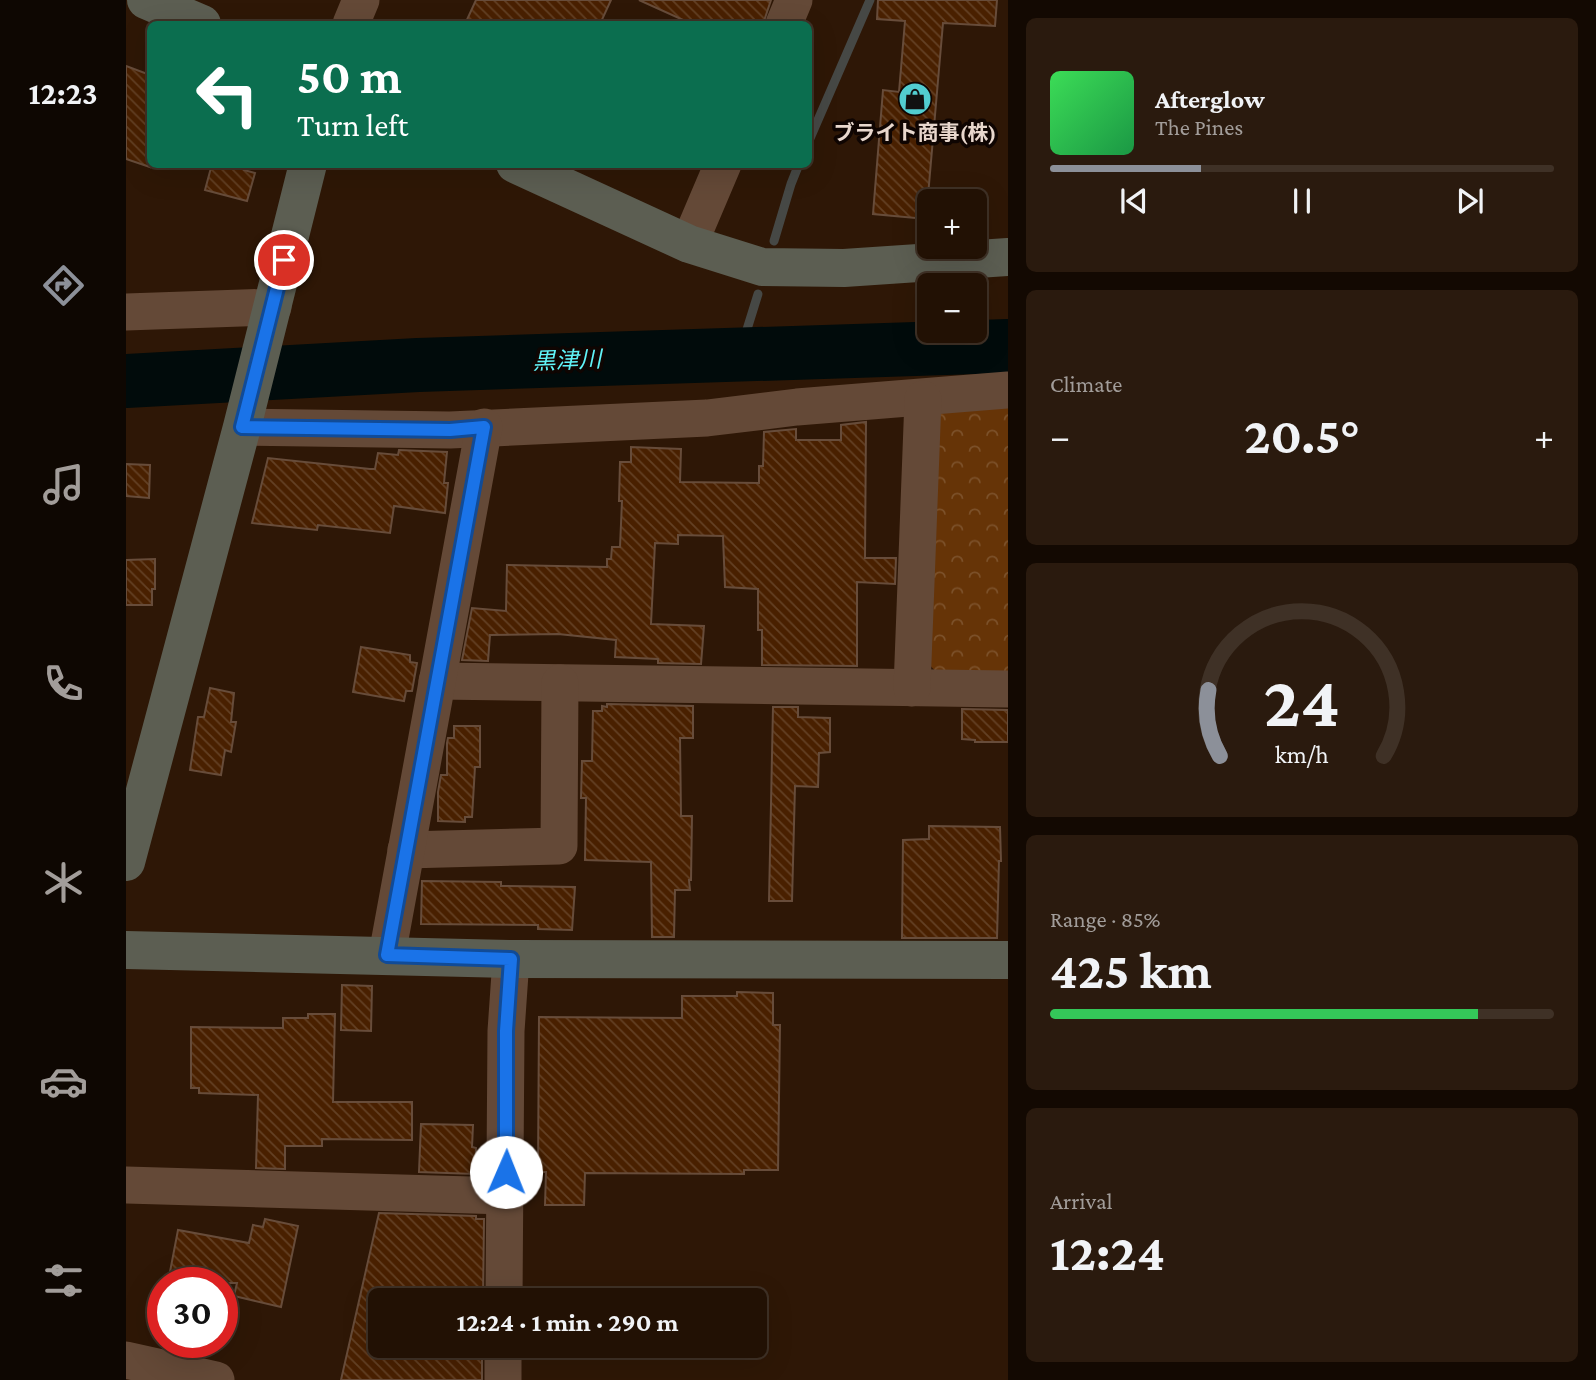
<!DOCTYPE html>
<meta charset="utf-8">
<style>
body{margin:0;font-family:"Crimson Pro","Noto Sans JP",serif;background:#2a1a0e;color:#f1f3f6;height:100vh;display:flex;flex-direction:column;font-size:26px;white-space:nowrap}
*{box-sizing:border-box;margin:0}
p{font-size:23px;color:#a29d9a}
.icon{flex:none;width:38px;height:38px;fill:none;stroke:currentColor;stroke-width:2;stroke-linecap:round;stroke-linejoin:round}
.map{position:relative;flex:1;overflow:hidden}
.panel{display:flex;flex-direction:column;gap:18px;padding:18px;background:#130902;width:588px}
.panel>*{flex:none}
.top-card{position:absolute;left:21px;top:21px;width:665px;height:147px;border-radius:10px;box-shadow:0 7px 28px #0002,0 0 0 2px #3f3126;background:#0b6e4f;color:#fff;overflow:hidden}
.fabs{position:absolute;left:791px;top:189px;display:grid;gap:14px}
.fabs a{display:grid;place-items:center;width:70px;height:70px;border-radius:10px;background:#221104;box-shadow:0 7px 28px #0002,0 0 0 2px #3f3126;font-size:35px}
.speed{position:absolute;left:21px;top:1267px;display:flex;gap:14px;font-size:35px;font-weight:700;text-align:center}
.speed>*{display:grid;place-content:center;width:91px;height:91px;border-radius:50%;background:#221104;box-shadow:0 7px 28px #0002,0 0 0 2px #3f3126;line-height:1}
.speed .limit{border:10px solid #d22;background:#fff;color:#111}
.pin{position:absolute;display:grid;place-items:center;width:60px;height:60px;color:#fff;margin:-30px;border:4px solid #fff;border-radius:50%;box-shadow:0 2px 7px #0007}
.me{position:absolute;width:77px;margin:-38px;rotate:1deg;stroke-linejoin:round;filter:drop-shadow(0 0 5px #0008)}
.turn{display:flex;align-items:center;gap:24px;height:147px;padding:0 35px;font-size:32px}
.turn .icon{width:91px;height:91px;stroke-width:2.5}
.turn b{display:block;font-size:49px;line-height:60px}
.big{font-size:52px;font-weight:700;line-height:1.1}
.panel .card{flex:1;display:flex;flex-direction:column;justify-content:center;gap:10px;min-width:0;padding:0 24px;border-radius:10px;background:#2a1a0e}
.panel .dial{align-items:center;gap:0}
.dial svg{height:182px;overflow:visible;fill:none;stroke:#3f3126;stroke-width:7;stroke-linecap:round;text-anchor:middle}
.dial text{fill:#f1f3f6;stroke:none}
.song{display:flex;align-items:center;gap:21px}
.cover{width:84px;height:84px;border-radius:10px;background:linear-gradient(135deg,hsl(130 70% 55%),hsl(140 70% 35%))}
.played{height:7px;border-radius:4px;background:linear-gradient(90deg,#8c9099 30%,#3f3126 30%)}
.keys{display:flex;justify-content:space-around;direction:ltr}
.heat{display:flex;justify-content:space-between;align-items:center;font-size:38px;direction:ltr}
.charge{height:10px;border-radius:5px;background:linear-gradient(90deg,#34c759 85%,#3f3126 0)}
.trip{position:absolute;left:242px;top:1288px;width:399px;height:70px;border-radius:10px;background:#221104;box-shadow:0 7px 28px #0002,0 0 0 2px #3f3126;font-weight:700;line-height:70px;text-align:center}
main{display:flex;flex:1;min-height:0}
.tabs{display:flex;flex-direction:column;width:126px;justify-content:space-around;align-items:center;background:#0e0702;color:#a29d9a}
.tabs .icon{width:49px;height:49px}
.tabs .active{color:#8c9099}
.tabs b{font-size:32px;color:#f1f3f6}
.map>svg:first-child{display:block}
.park{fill:url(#park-crowns)}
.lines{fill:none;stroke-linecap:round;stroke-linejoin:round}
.stream{stroke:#464845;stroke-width:9}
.river{stroke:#010b0b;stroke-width:54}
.building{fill:url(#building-back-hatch);stroke:#674c3a;stroke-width:2}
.street{stroke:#644937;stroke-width:37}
.secondary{stroke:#5c5e52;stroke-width:38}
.route-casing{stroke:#114b97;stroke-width:18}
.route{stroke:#1a73e8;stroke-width:12}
.labels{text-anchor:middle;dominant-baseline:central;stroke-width:7;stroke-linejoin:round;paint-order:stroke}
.poi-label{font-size:21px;font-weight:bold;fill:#e8d7cd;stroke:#0f0502}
.water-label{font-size:23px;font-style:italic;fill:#60f4f8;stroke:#0f0502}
</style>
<main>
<nav class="tabs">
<b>12:23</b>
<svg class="icon active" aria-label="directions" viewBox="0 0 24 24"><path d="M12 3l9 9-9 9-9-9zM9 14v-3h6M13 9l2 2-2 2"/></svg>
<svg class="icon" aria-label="music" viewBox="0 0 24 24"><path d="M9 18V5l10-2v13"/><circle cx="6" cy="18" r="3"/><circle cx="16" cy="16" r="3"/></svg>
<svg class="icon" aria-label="phone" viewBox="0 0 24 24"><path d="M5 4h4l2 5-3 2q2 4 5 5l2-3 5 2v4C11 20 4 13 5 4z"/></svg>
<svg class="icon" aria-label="climate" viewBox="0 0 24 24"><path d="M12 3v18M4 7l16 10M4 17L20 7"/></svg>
<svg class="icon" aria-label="car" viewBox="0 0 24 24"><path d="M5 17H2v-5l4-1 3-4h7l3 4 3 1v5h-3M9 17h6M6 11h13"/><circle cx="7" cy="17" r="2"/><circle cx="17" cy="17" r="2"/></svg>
<svg class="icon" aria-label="filters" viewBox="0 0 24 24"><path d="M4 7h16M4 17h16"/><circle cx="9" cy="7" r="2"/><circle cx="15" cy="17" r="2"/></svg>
</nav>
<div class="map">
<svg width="882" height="1380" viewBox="0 0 882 1380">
<defs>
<pattern id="park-crowns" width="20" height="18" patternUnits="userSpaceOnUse" patternTransform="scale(1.75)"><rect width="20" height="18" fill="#663407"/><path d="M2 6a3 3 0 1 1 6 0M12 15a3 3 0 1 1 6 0" fill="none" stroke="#7c512a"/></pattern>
<pattern id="building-back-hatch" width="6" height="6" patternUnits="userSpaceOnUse" patternTransform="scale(1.75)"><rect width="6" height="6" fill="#492000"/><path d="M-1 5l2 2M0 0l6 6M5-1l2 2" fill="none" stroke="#634024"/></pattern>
</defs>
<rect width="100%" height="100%" fill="#2e1706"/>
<!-- park -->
<path class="park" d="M882,399v278l-68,-1 -15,-16 14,-254z"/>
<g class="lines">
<!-- stream -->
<g class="stream">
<path d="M682,143l62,-143"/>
<path d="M648,241l17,-57 8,-20"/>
<path d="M613,355l19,-61"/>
</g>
<!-- river -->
<path class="river" d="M0,381l292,-16 590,-19"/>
</g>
<!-- building -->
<g class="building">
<path d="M350,0h135l-11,24h-135z"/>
<path d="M513,0h132l-8,24h-71z"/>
<path d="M752,0h119l-2,26 -52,-3 -17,196 -53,-5 10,-124 16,2 6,-71 -28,-2z"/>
<path d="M0,66l24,9v92l-24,-8z"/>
<path d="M86,164h33l-1,6 11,3 -8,28 -42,-11z"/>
<path d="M740,422l-1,136h31l-1,26 -38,-2v84l-95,-1v-35h-4v-41l-33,-2 -2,-51 -45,-1v9l-23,-1 -4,81 53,2 -3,38 -43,-1v-4l-43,-2 1,-17 -58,-6 -68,1 -2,26 -26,-1 10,-52 34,3 1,-46 100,2v-8h4l1,-12h8l2,-46h-3l1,-39h11v-15l50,2 -1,33 79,1v-17h4l1,-34 32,-3v11h45v-15z"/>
<path d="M273,450l48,2 -3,31h4l-3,30 -51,-7 -4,27 -72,-8 -1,5 -65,-7 16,-65 102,11h5l3,-16 20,2z"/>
<path d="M0,464l24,1 -1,33 -23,-2z"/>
<path d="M29,559v30h-3v16h-26v-45z"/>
<path d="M235,647l49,8v7l7,1 -5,28h-6l-2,10 -51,-9z"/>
<path d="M84,688l24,5 -3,29h5l-5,30 -6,-2 -4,25 -31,-5 8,-53h6z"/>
<path d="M481,704l86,2v32h-13l1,78h11l-1,64h-2l1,10h-15l-1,47h-22l-1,-75 -66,-2 1,-62h-5l1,-37h10l1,-50h9v-5l5,1z"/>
<path d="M647,707h25v10l32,1v34l-11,1 -1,34 -23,-1 -3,115h-23z"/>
<path d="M836,709l46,1v32h-33v-2l-13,-1z"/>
<path d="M328,726h26v41h-5l-3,50h-7v5l-27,-1v-29l3,-17h6v-32l1,-5h6z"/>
<path d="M803,826l71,1 1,34h-2l-2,77h-95l1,-98 26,-1z"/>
<path d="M296,881l79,1v4l74,1 -3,43 -34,-1v-4l-117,-1z"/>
<path d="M216,985l30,1 -1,45 -30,-1z"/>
<path d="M611,992l36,1v32h7l-2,145h-34v4l-159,-1 -1,32h-39l1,-33h-8l1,-155 143,1v-22h55z"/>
<path d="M182,1014h27l-2,88h79v38l-90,-1v7h-37v23l-29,-1 2,-73 -59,-2v-5h-8v-61l92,1v-10h25z"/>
<path d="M295,1124l52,1 -1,22 4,1 -1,26 -56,-2z"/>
<path d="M253,1213l97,3v3h8l-1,81h-103v46h17l49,10v-10l36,1v33h-141z"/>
<path d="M139,1219l33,7 -17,81 -47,-11 3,-13h-40l-28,-6 9,-47 71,13 4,-18 10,2z"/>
</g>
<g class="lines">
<!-- street -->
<g class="street">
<path d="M225,24l10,-24"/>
<path d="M658,24l10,-24"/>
<path d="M563,244l34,-80"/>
<path d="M0,312l147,-5"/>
<path d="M116,427l208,3 257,-12 90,-11 211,-17"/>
<path d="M311,681l571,8"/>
<path d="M786,688l11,-289"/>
<path d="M280,850l153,-4 1,-163"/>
<path d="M261,955l97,-528"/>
<path d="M0,1185l380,11"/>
<path d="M378,1300l2,-269 5,-72"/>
<path d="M0,1360l90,20"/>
<path d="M377,1380v-34"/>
</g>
<!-- secondary -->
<g class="secondary">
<path d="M20,0l56,24"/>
<path d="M389,164l174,80 73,23 82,1 164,-11"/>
<path d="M0,862l116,-435 66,-263"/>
<path d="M0,950l385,9 497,1"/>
</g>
</g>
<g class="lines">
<defs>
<path id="route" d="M158,260l-42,167 208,3 34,-3 -97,528 124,4 -5,72v141"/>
</defs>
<!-- route casing -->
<use href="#route" class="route-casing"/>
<!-- route -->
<use href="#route" class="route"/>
</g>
<!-- icons -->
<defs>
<symbol id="shop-disc" viewBox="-11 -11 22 22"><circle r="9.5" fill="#52cdd0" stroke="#0f0502"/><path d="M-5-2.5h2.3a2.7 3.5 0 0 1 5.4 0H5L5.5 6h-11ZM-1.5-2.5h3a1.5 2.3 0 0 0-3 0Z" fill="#111"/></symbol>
</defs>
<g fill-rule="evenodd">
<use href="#shop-disc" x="770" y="80" width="38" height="38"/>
</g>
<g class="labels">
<!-- poi labels -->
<g class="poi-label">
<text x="789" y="133">ブライト商事(株)</text>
</g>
<!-- water labels -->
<g class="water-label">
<text transform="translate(441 360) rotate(-2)">黒津川</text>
</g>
</g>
</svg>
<div class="fabs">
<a>+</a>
<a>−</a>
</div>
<div class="speed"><div class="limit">30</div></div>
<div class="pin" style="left:158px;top:260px;background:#d93025"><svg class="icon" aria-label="arrive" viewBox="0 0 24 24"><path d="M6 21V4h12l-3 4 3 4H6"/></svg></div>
<svg class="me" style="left:380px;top:1172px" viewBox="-20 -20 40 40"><circle r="19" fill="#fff"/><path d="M0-13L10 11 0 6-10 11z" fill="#1a73e8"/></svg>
<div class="trip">12:24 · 1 min · 290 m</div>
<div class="top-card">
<div class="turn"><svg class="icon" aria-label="left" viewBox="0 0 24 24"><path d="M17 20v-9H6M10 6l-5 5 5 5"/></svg><div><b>50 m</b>Turn left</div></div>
</div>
</div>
<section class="panel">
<div class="card">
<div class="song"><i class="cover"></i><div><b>Afterglow</b><p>The Pines</p></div></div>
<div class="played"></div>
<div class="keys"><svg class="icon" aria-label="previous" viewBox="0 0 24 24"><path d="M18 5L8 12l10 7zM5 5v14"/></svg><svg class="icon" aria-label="pause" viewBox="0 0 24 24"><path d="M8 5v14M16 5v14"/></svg><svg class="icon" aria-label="next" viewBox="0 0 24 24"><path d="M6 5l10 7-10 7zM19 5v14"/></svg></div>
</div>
<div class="card"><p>Climate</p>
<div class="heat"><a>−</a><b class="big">20.5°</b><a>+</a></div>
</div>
<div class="card dial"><svg viewBox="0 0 100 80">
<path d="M14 69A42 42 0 1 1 86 69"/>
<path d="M14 69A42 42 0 0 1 9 40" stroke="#8c9099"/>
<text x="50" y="56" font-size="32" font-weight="700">24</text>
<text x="50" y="72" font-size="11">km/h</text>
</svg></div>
<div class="card"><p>Range · 85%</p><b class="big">425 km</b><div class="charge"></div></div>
<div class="card"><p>Arrival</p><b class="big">12:24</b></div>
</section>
</main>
